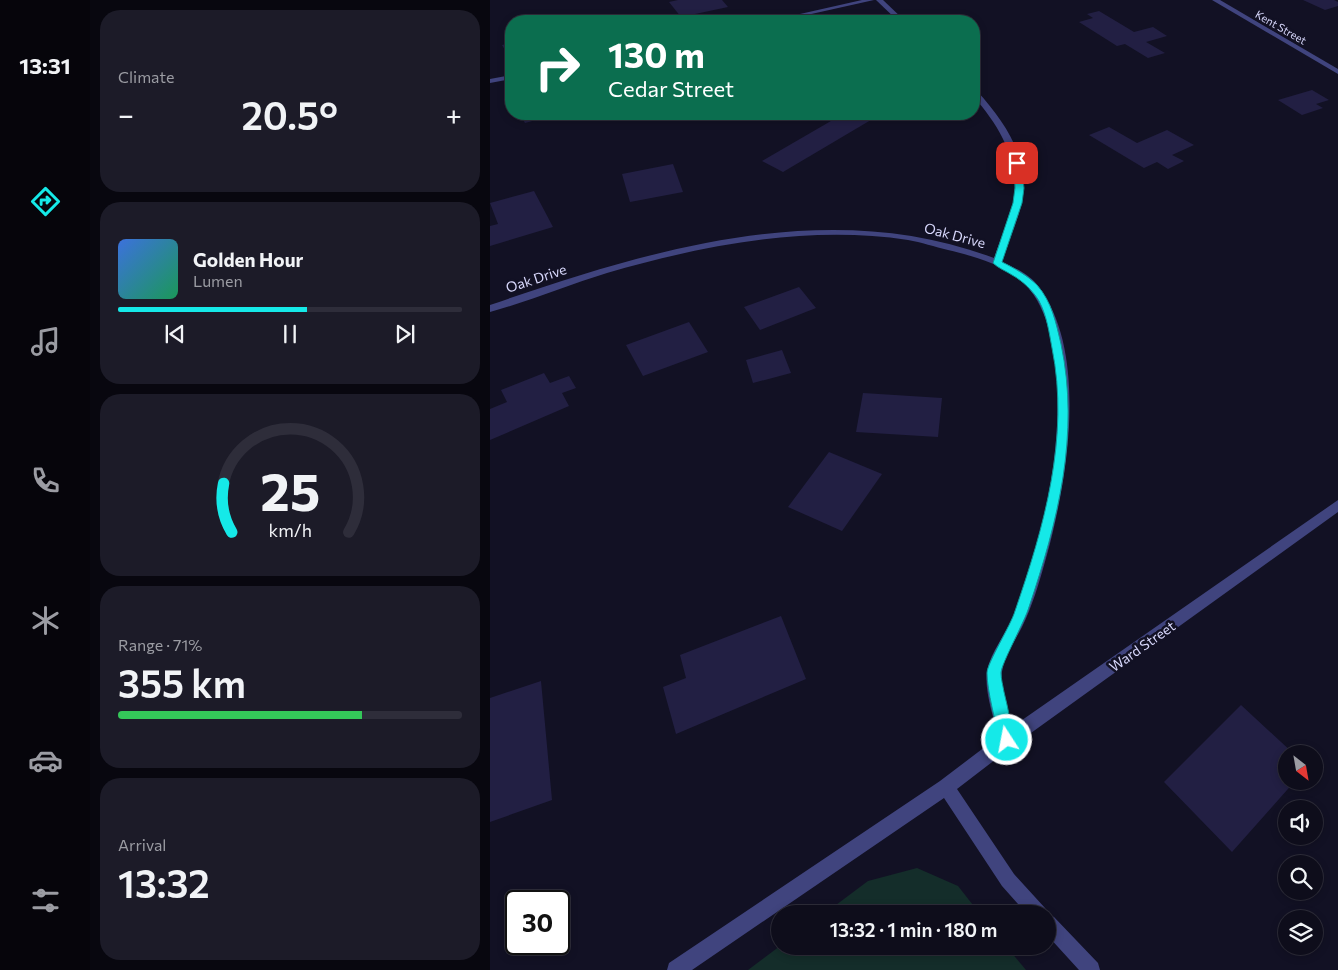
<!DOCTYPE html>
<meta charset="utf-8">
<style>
body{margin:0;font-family:Commissioner,sans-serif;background:#1c1b28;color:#f1f3f6;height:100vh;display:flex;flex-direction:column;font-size:19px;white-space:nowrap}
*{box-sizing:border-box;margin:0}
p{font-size:16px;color:#9b9ca3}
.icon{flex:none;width:28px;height:28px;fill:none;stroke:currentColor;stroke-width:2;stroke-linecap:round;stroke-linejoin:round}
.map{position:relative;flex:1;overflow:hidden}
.sheet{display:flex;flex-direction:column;gap:10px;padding:10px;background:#08070f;width:400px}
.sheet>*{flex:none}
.guide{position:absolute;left:15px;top:15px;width:475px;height:105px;border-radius:20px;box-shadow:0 2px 8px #0003,0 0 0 1px #2e2d3a;background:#0b6e4f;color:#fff;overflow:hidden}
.needle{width:32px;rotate:149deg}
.controls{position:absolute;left:788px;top:745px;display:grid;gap:10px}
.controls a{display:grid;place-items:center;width:45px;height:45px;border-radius:50%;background:#0e0d1b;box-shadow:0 2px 8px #0003,0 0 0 1px #2e2d3a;font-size:25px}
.speed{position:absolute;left:15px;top:890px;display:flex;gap:10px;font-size:25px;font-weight:700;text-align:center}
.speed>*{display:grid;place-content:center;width:65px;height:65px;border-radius:50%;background:#0e0d1b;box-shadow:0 2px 8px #0003,0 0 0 1px #2e2d3a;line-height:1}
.speed .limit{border:2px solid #111;border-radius:8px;background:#fff;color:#111}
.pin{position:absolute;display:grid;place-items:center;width:42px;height:42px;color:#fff;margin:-21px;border-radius:10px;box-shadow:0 2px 8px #0006}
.me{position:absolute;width:55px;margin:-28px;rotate:349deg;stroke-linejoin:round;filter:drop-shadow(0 0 4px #0008)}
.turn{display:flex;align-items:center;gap:18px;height:105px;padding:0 20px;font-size:22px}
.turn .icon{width:65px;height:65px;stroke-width:2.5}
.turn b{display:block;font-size:35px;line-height:42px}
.big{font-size:38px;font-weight:600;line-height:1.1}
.sheet .tile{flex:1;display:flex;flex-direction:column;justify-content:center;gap:8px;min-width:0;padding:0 18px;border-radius:20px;background:#1c1b28}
.sheet .dial{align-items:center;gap:0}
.dial svg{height:130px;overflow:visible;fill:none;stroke:#2e2d3a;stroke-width:7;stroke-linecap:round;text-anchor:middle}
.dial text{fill:#f1f3f6;stroke:none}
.song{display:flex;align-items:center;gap:15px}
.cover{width:60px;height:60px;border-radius:8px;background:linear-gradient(135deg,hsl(220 70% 55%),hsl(150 70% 35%))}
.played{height:5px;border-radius:2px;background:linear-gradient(90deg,#15e9e8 55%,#2e2d3a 55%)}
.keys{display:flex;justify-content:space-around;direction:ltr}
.heat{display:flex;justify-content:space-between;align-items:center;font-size:28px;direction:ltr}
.charge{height:8px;border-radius:4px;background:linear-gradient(90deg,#34c759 71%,#2e2d3a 0)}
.trip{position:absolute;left:281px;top:905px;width:285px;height:50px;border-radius:25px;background:#0e0d1b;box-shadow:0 2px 8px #0003,0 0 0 1px #2e2d3a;font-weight:600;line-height:50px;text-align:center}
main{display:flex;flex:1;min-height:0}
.menu{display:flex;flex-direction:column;width:90px;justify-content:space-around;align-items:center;background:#06050b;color:#9b9ca3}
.menu .icon{width:35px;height:35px}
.menu .active{color:#15e9e8}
.menu b{font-size:22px;color:#f1f3f6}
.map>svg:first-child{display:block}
.green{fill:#142d2a}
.building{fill:#221f43}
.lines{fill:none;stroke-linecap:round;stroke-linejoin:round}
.minor{fill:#40447e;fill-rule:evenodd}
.route{fill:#15e9e8;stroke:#0e9797}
.labels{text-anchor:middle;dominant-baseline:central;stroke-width:5;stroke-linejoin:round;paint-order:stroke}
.far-street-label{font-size:11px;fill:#d7d7fb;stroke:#121124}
.street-label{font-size:14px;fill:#d7d7fb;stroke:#121124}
</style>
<main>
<nav class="menu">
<b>13:31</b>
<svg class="icon active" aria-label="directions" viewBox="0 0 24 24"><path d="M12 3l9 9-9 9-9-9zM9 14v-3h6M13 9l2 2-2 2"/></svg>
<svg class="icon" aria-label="music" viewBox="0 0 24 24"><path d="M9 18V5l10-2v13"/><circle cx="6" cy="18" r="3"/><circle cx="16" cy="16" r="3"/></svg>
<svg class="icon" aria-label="phone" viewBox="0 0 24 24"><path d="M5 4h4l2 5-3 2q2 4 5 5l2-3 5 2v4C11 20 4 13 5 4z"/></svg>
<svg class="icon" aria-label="climate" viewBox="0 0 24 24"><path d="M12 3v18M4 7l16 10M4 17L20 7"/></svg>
<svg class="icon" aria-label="car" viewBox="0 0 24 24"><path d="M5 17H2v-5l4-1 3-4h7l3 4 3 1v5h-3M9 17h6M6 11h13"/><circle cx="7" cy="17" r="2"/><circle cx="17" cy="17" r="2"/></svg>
<svg class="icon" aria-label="filters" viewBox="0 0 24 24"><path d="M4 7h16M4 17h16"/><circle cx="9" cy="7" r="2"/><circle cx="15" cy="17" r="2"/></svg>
</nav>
<section class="sheet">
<div class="tile"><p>Climate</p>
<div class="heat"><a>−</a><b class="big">20.5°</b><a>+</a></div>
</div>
<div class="tile">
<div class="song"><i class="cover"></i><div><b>Golden Hour</b><p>Lumen</p></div></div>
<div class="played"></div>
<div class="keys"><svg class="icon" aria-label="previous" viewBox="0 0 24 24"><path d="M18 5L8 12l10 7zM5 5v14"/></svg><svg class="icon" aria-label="pause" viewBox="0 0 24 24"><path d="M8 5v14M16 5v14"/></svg><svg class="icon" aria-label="next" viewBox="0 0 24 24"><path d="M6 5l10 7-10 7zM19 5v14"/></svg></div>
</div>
<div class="tile dial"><svg viewBox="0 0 100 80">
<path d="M14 69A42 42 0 1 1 86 69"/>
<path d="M14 69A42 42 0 0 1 9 39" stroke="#15e9e8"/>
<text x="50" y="56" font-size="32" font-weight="700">25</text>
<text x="50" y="72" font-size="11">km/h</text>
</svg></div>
<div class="tile"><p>Range · 71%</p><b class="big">355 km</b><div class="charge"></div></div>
<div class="tile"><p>Arrival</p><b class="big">13:32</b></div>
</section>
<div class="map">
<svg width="848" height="970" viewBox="0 0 848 970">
<rect width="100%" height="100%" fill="#121124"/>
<!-- green -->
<g class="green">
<path d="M427,868l41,18 22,28h-156l44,-33z"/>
<path d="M290,946h226l20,24h-278z"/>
</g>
<!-- building -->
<g class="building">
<path d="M188,0h44l6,7 -47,10 -12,-15z"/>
<path d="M813,0h31l4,2v4l-13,4z"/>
<path d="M609,11l35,21 19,-5 14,9 -21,6 19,11 -17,5 -23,-14 -8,2 -38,-24 14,-4 -6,-4z"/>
<path d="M113,14l5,7h-31l-1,-2z"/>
<path d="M21,43v13l-2,1 -7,-12z"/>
<path d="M822,90l17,10 -13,4 7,4 -21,7 -24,-15z"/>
<path d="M30,114h38l-33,9z"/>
<path d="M353,114h38l-98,58 -21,-11z"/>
<path d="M619,127l28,16 30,-13 27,15 -22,10 12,6 -16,8 -11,-7 -13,6 -55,-33z"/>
<path d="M183,164l10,28 -53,10 -8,-28z"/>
<path d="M44,191l19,36 -63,19v-20l8,-2 -8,-21z"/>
<path d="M309,287l17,21 -56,22 -16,-23z"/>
<path d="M199,322l19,30 -65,24 -17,-31z"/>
<path d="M292,350l9,23 -38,10 -7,-23z"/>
<path d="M54,373l6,10 19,-7 7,12 -14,5 7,13 -79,34v-31l17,-7 -6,-12z"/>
<path d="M373,393l79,5 -4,39 -82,-5z"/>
<path d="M339,452l53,22 -40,57 -54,-24z"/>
<path d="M291,616l25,63 -130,55 -13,-47 23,-9 -6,-23z"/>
<path d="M51,681l11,119 -62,22v-124z"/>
<path d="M751,705l53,49h-8v27h9l-63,71 -68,-70z"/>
</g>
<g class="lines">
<!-- minor -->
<g class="minor">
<path d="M372,0h12l-94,21h-11z"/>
<path d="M386,0h7l22,21h-7z"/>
<path d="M722,0h8l118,69v5z"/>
<path d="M21,75v4l-21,4v-4z"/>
<path d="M484,91h3c29,32 55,70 44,115 -5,19 -13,37 -19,56 14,6 28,13 37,25 56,76 23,226 -4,308 -4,11 -8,22 -13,32 -7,14 -18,29 -20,45 -3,17 5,38 10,55l326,-227v12l-325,234 -56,43 57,85 31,34 3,6 6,3 44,46 2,7h-21l-31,-34v-22h-21l-25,-28 -58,-88 -252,172h-25l2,-7 271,-182 58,-44c-4,-20 -14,-46 -11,-66 4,-20 19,-37 27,-56 17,-40 28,-86 36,-129 10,-54 16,-151 -20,-196 -18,-24 -54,-33 -82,-40 -13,-3 -27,-8 -40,-10 -101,-15 -204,5 -301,33 -39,12 -77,28 -117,39v-7c159,-55 338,-110 504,-47 6,-18 15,-36 19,-55 8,-41 -13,-76 -39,-106z"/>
</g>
</g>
<!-- route -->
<path class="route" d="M524,161l7,2 3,25 -2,15 -20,59c12,6 25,13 35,23 15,17 19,38 24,59 19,90 -3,177 -32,263 -4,14 -28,57 -28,66 0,6 2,13 3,19 4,16 7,32 10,48l-2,5 -5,2 -5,-2 -3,-5c-3,-18 -12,-49 -12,-67 0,-10 24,-48 28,-62 29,-84 55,-174 37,-263 -3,-16 -5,-32 -13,-47 -6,-10 -16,-20 -27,-26 -6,-4 -14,-7 -19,-12l20,-60 2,-15z"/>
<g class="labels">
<!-- far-street labels -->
<g class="far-street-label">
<text transform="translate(791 27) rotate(30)">Kent Street</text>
</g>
<!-- street labels -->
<g class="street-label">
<text transform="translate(465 235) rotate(15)">Oak Drive</text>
<text transform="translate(46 278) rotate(-18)">Oak Drive</text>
<text transform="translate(652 646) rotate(-35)">Ward Street</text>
</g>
</g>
</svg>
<div class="controls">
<a><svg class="needle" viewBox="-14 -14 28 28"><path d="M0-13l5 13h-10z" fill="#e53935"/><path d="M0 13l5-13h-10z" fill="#9b9ca3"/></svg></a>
<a><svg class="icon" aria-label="sound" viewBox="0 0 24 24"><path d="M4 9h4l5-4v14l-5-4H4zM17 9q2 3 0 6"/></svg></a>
<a><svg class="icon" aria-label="search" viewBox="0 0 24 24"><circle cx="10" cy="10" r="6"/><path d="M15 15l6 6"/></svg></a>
<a><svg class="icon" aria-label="layers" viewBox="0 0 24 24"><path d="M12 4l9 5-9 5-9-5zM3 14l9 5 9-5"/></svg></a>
</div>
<div class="speed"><div class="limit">30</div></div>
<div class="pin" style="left:527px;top:163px;background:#d93025"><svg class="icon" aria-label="arrive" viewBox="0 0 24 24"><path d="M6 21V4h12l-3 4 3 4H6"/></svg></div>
<svg class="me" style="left:517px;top:740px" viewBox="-20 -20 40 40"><circle r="17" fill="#15e9e8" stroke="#fff" stroke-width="3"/><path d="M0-11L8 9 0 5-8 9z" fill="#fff"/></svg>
<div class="trip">13:32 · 1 min · 180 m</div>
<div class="guide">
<div class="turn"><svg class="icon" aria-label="right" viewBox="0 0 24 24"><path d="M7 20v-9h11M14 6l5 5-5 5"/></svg><div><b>130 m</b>Cedar Street</div></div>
</div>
</div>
</main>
